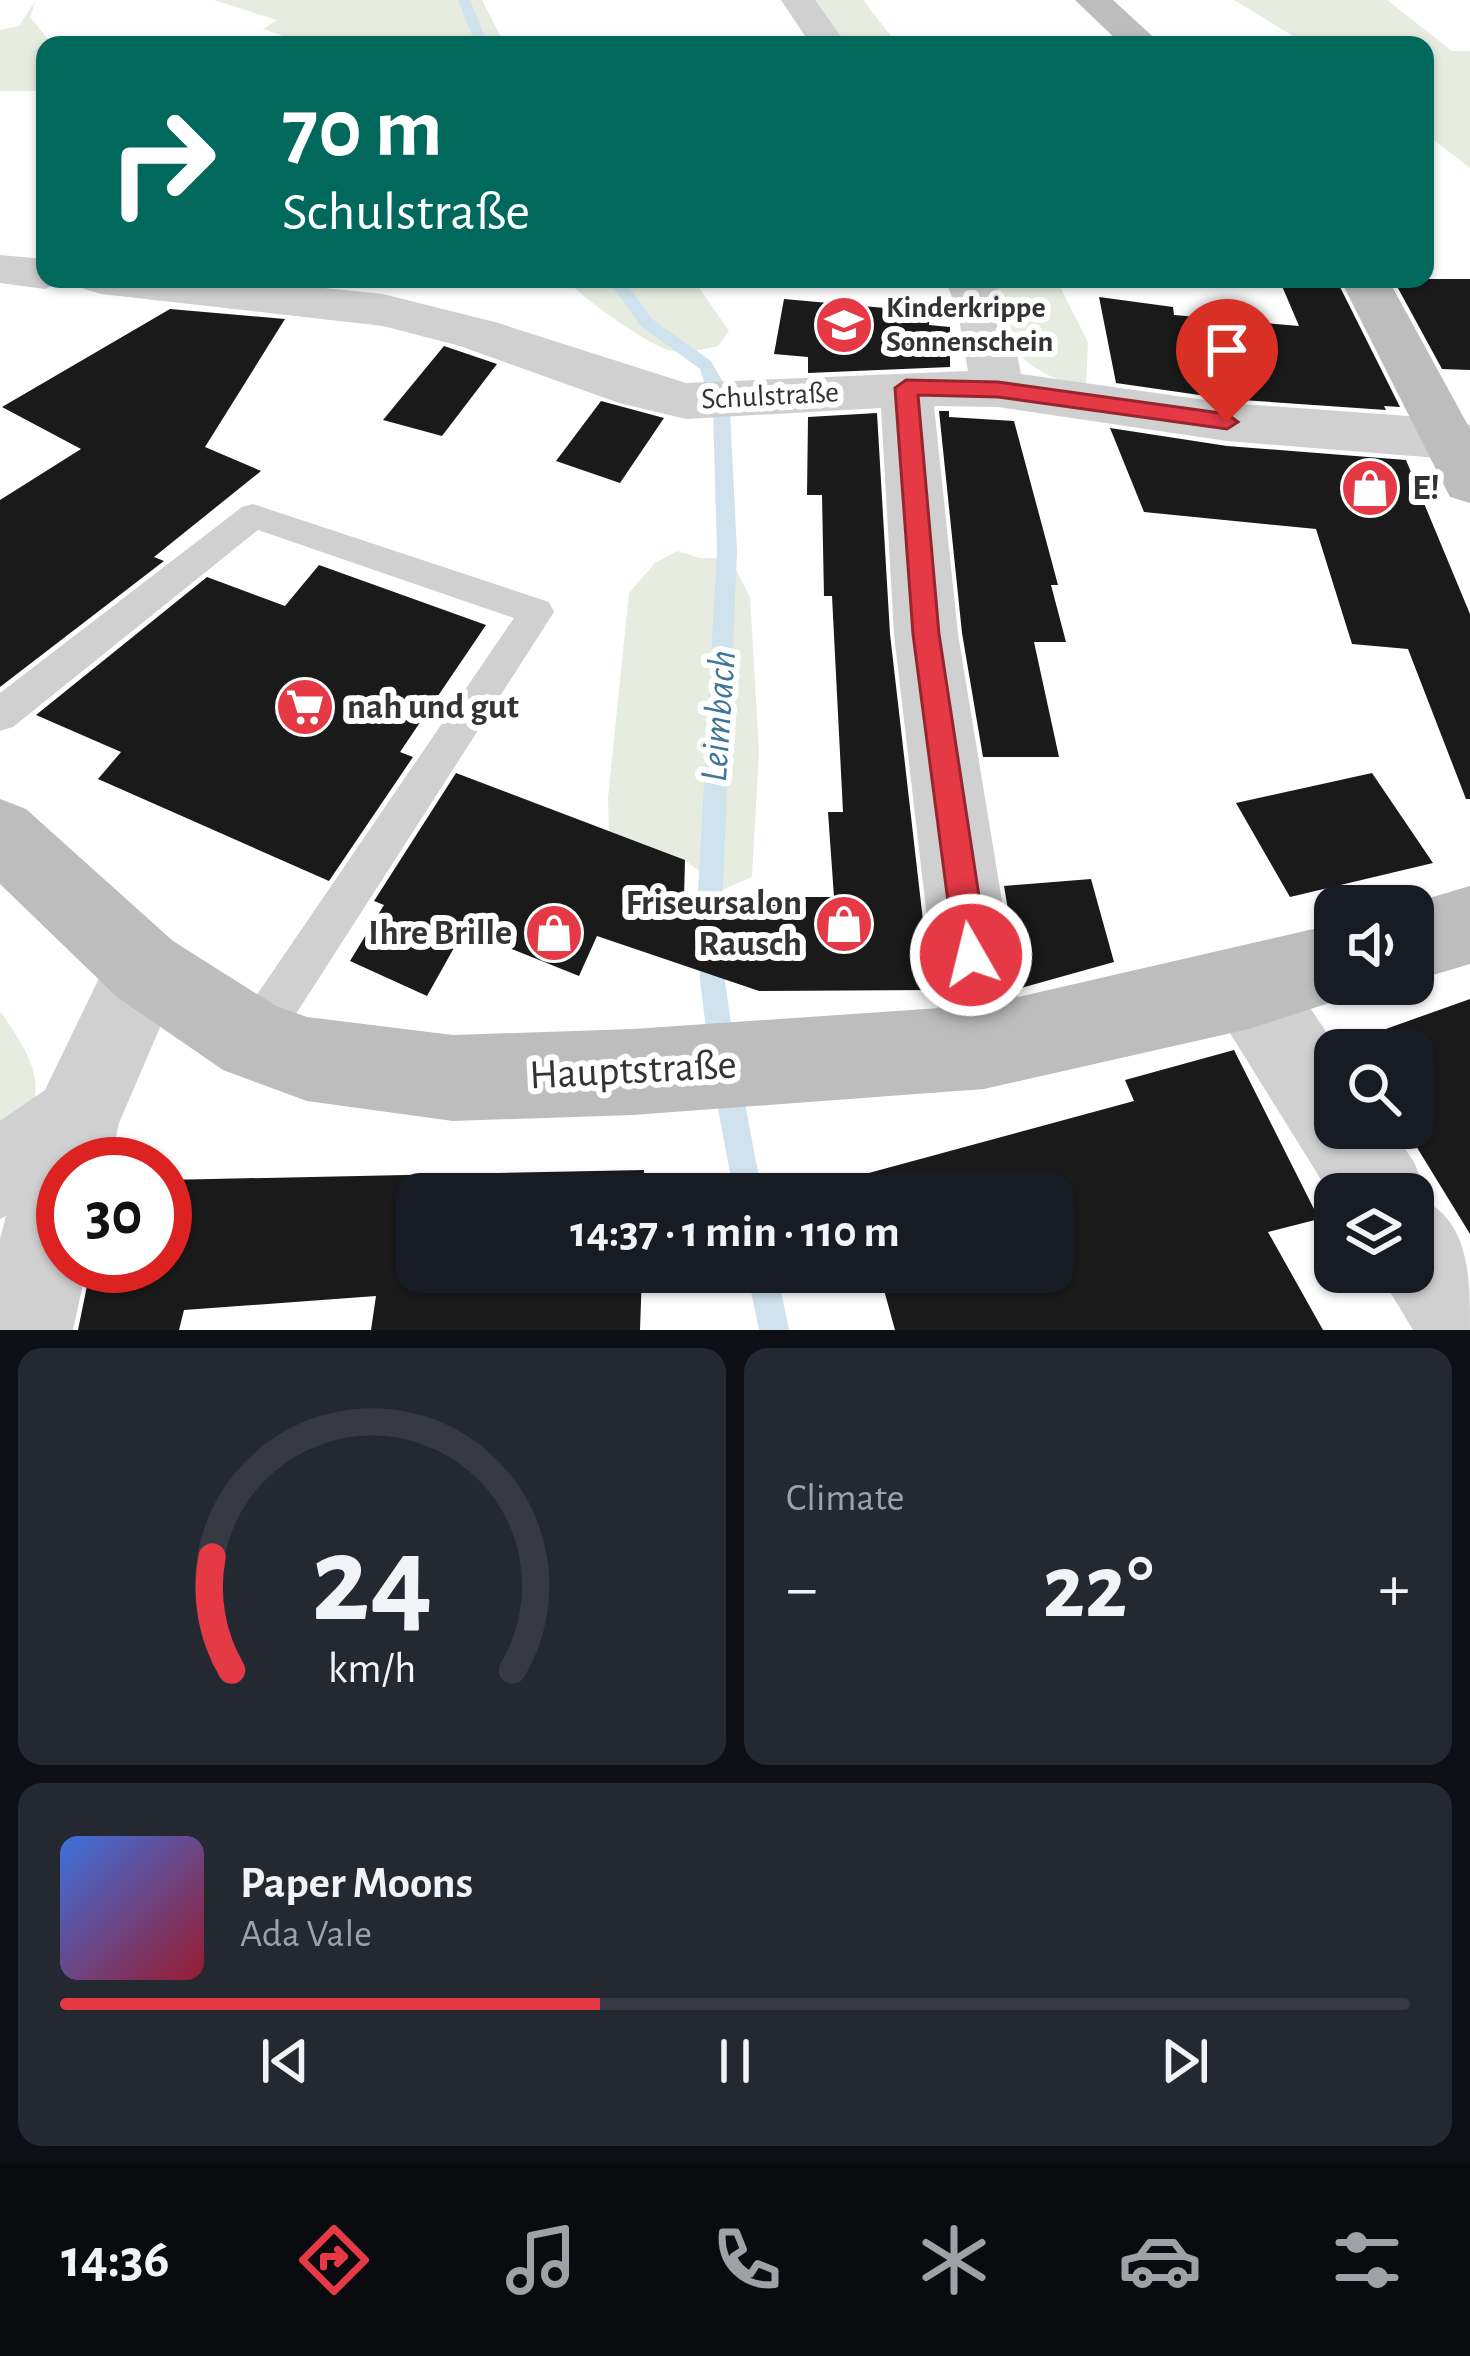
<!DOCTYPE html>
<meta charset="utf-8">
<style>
body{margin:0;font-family:"Alegreya Sans",sans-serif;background:#242831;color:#f1f3f6;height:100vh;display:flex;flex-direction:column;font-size:45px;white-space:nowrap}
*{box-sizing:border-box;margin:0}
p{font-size:39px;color:#9ea1a6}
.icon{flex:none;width:66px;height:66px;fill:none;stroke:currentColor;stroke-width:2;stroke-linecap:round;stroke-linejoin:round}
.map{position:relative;height:1330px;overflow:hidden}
.panel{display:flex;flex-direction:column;gap:18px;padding:18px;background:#0d0f14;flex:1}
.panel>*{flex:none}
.hud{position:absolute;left:36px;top:36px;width:1398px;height:252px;border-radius:24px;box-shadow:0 3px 9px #0004;background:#00695c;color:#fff;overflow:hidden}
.controls{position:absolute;left:1314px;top:885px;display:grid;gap:24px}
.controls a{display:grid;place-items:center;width:120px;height:120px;border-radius:24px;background:#171b24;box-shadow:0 3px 9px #0004;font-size:60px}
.speed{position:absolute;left:36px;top:1137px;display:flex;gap:24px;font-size:60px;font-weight:700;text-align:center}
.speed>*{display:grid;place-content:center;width:156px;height:156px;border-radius:50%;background:#171b24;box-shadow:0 3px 9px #0004;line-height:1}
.speed .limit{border:18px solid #d22;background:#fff;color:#111}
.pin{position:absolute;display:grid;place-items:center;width:102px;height:102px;color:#fff;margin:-123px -51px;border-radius:50% 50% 50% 0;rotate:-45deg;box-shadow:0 0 12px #0007}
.pin .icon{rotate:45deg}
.me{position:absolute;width:132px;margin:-66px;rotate:352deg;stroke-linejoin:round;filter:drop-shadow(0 0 9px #0008)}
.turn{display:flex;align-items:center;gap:42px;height:252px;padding:0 48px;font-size:54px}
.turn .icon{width:156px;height:156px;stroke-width:2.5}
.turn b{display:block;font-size:84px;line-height:102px}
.big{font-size:90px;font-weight:600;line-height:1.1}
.panel .widget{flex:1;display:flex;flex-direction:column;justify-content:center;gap:18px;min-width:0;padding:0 42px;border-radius:24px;background:#242831}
.panel .dial{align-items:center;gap:0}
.dial svg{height:312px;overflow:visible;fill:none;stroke:#363941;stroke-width:7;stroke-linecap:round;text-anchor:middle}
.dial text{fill:#f1f3f6;stroke:none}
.song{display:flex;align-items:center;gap:36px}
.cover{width:144px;height:144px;border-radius:18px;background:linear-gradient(135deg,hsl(220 70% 55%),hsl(350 70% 35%))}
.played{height:12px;border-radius:6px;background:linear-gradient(90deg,#e63946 40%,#363941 40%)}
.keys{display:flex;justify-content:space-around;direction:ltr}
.heat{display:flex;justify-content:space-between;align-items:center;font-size:66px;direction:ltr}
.panel .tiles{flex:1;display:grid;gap:18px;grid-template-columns:1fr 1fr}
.widget:last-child{grid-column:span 2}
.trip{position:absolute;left:396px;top:1173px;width:678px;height:120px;border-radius:24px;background:#171b24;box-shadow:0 3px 9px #0004;font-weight:600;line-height:120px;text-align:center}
.dock{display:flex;height:192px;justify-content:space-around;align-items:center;background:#090b0e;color:#9ea1a6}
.dock .icon{width:84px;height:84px}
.dock .current{color:#e63946}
.dock b{font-size:54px;color:#f1f3f6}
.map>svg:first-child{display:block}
.green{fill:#e6ecdf}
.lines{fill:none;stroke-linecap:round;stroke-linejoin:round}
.stream{fill:#cfe2ee;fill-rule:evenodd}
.building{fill:#1a1a1a}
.lane{fill:#d0d0d0;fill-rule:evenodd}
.street{fill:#d0d0d0;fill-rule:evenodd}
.secondary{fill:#bdbdbd;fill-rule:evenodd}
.route{fill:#e63946;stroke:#96252e;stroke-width:3}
.labels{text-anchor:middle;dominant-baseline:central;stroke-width:12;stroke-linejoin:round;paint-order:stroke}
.far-poi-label{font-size:30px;font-weight:bold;fill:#333;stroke:#fff;text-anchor:start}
.far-street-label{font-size:30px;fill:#333;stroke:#fff}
.poi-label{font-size:36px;font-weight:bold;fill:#333;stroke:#fff;text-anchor:start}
.water-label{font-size:39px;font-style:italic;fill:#3f7597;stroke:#fff}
.near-street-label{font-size:42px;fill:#333;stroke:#fff}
</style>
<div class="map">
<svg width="1470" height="1330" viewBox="0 0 1470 1330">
<rect width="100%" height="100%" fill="#fff"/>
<!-- green -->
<g class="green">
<path d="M36,0l-6,17 23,28h-8v46h-45v-61l19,-4z"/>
<path d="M214,0h268l23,45h-194l-48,-16 14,-9z"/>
<path d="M798,0h65l35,45h-69z"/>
<path d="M1234,0h153l65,51h18v117l-45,-35v-88h-117z"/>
<path d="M567,279h126l36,52 -11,15c-16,4 -32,7 -49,4 -16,-2 -95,-57 -102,-71z"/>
<path d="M970,279h86l32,63 -2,44c-68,-10 -83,-52 -116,-107z"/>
<path d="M677,551l23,7h30l20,39 9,155 -7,125 -30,13 -37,-30 -76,-29 -1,-33 21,-205 26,-30z"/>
<path d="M0,1011c36,51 58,91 0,136z"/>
</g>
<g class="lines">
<!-- stream -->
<g class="stream">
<path d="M458,0h12l18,45h-12z"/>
<path d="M607,279h16l29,40 59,42 13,23 6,27 7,140 -15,359 3,71 10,71 -4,9 -9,4 -9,-4 -4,-9 -9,-71 -3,-71 20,-359 -4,-140 -13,-42 -59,-43z"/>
<path d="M727,1068l10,4 4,10 21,112h-28l-21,-112 4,-10z"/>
<path d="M747,1272h30l12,58h-30z"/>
</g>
</g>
<!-- building -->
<g class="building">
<path d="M1279,279h57l64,128 -16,-1 2,4 -159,-11 -111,-16 -17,-86 74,10 1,8 125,11z"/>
<path d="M1393,279h77v91l-28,-1z"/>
<path d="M784,299l146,13 -1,13 21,2v40l-142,6v-16l-34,-3z"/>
<path d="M170,309l115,10 -80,128 56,24 -107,86 10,4 -164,126v-187l81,-51 -79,-42z"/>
<path d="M444,346l53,18 -55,72 -59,-16z"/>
<path d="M601,401l63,17 -44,65 -64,-22z"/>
<path d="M939,411h10v6l65,4 44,164h-7l15,57h-32l25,115h-76l-21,-124z"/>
<path d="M877,413l13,221 41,356 -172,1 -162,-55 -18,40 -115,-46 -37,66 -77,-35 34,-56 -10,-4 82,-128 229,87 -1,37h150l-6,-85h15l-11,-216h-8l-2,-101h-15l1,-78z"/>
<path d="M1110,428l117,18 179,14 64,154v185h-4l-58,-150 -56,-5 -36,-115 -172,-17z"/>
<path d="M319,565l167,60 -86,127 13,5 -84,124 -231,-102 23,-27 -85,-37 171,-138 78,29z"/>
<path d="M1372,773l61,90 -143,34 -54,-94z"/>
<path d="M1091,879l23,83 -93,26 -17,-102z"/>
<path d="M1470,999v235l-65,-106h8v-78h-55l-6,-9z"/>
<path d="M1234,1050l85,169 -51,13 55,98h-428l-16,-58h174v-78h-195l-4,-17 280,-76 -9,-21z"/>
<path d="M644,1170v24h-227v78h225l-2,58h-269l5,-34 -192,14 -5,20h-101l13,-64h74v-86z"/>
</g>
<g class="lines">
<!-- lane -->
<path class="lane" d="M253,504l296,98 5,10 -285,444 -16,7 -16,-7 -7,-16 7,-16 277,-406 -256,-88 -245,197 -13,4v-38l242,-186z"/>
<!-- street -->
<g class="street">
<path d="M781,0h34l32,45h-36z"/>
<path d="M0,255l45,4v20h20l-20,10 -45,-6z"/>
<path d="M77,279h161l145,15 112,28 191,61 282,-12 -10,-58 -13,-34h48l15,34 13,61 206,29 223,16 20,6v27l-20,7 -223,-18 -229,-34 -64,-1 24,228 68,413 -12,30 -30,12 -30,-12 -12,-30 -48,-413 -13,-226 -195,11 -67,-16 -159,-57 -77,-20 -282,-32 -17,-5z"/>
<path d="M145,929l28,12 12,28 -66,154 -9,41h-47v102h24l-14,64h-73v-91l6,-23 -6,3v-98l45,-31 72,-149z"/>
<path d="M1249,947l29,12 60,91 -3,78h56l23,34 13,32 -2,7c45,23 45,78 45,129h-57l-35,-58h35v-78h-78v8l-115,-185 -12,-29 12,-29z"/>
</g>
<!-- secondary -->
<g class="secondary">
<path d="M1075,0h38l49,45h-40z"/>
<path d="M1340,279h48l82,150v74l-20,-6z"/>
<path d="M0,799l26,10 147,132 103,65 31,11 146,18 180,-6 351,-24 351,-81v60h32l-4,8 -114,37 -265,60 -351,26 -180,6 -146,-20 -84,-31 -106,-73 -117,-113z"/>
<path d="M1470,886v78l-57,17v-75h-11z"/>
</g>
</g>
<!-- route -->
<path class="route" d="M906,380l92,2 229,32 11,8 -11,7 -229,-32 -80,-2 21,239 49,321 -5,12 -12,4 -11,-4 -5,-12 -42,-321 -18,-246z"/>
<!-- icons -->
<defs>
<symbol id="school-disc" viewBox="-11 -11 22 22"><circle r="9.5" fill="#e63946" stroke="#fff"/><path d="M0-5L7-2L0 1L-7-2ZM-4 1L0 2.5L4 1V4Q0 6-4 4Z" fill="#fff"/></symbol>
<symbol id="shop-disc" viewBox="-11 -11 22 22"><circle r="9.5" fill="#e63946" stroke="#fff"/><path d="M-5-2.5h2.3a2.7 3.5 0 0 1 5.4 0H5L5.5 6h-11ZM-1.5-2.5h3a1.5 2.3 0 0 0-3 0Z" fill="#fff"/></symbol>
<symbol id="supermarket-disc" viewBox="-11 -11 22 22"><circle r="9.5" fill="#e63946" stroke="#fff"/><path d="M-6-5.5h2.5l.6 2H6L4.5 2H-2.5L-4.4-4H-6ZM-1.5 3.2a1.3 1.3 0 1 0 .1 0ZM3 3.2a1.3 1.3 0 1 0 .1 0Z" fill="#fff"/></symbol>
</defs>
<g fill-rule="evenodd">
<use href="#school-disc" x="811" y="292" width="66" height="66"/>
<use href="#shop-disc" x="1337" y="455" width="66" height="66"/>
<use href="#supermarket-disc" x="272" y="674" width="66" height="66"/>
<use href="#shop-disc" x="811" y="891" width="66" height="66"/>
<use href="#shop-disc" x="521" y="900" width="66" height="66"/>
</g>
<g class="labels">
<!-- far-poi labels -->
<g class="far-poi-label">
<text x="886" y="308">Kinderkrippe<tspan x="886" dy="34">Sonnenschein</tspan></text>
</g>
<!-- far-street labels -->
<g class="far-street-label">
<text transform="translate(770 396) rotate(-3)">Schulstraße</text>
</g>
<!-- poi labels -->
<g class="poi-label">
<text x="1412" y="488">E!</text>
<text x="347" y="707">nah und gut</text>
<text x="802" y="903" text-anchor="end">Friseursalon<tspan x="802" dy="41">Rausch</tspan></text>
<text x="512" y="933" text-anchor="end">Ihre Brille</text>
</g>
<!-- water labels -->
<g class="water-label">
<text transform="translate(719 716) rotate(-86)">Leimbach</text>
</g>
<!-- near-street labels -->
<g class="near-street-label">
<text transform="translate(633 1070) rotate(-3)">Hauptstraße</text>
</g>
</g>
</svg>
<div class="controls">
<a><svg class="icon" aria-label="sound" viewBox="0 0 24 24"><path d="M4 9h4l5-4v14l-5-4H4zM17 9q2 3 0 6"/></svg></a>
<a><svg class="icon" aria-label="search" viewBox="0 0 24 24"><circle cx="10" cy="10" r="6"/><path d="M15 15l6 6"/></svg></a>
<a><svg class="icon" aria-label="layers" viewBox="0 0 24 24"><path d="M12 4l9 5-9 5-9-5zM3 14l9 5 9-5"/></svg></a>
</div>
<div class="speed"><div class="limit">30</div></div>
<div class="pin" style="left:1227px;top:422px;background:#d93025"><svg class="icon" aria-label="arrive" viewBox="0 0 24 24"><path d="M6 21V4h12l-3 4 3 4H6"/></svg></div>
<svg class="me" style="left:971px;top:955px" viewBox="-20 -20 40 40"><circle r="17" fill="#e63946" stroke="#fff" stroke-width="3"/><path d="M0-11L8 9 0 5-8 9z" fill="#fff"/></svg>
<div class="trip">14:37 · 1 min · 110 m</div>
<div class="hud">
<div class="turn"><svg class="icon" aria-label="right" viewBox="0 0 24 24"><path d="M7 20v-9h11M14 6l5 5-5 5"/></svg><div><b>70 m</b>Schulstraße</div></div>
</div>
</div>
<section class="panel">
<div class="tiles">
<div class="widget dial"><svg viewBox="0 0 100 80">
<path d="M14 69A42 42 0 1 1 86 69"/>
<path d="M14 69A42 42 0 0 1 9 40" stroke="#e63946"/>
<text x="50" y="56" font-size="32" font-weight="700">24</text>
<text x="50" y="72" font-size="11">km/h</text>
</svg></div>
<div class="widget"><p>Climate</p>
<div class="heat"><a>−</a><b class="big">22°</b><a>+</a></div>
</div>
<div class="widget">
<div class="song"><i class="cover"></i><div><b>Paper Moons</b><p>Ada Vale</p></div></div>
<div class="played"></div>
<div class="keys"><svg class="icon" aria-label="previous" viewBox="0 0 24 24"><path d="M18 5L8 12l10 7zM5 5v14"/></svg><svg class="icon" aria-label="pause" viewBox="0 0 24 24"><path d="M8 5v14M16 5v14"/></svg><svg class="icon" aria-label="next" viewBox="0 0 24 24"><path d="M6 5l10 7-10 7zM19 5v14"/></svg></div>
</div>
</div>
</section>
<nav class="dock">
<b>14:36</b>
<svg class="icon current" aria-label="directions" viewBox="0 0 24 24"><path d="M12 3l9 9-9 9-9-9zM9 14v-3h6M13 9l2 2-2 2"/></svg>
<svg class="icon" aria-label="music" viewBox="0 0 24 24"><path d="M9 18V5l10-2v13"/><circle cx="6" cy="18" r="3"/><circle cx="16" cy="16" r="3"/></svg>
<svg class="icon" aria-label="phone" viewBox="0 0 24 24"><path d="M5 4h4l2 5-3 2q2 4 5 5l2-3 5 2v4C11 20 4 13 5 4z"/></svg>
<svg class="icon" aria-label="climate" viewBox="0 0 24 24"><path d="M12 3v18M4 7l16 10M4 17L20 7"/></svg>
<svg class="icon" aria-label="car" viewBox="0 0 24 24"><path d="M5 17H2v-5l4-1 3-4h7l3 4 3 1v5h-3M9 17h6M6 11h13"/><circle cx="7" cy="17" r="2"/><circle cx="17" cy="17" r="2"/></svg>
<svg class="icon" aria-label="filters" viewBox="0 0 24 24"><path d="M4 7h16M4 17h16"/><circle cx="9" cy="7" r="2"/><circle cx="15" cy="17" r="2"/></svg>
</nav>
